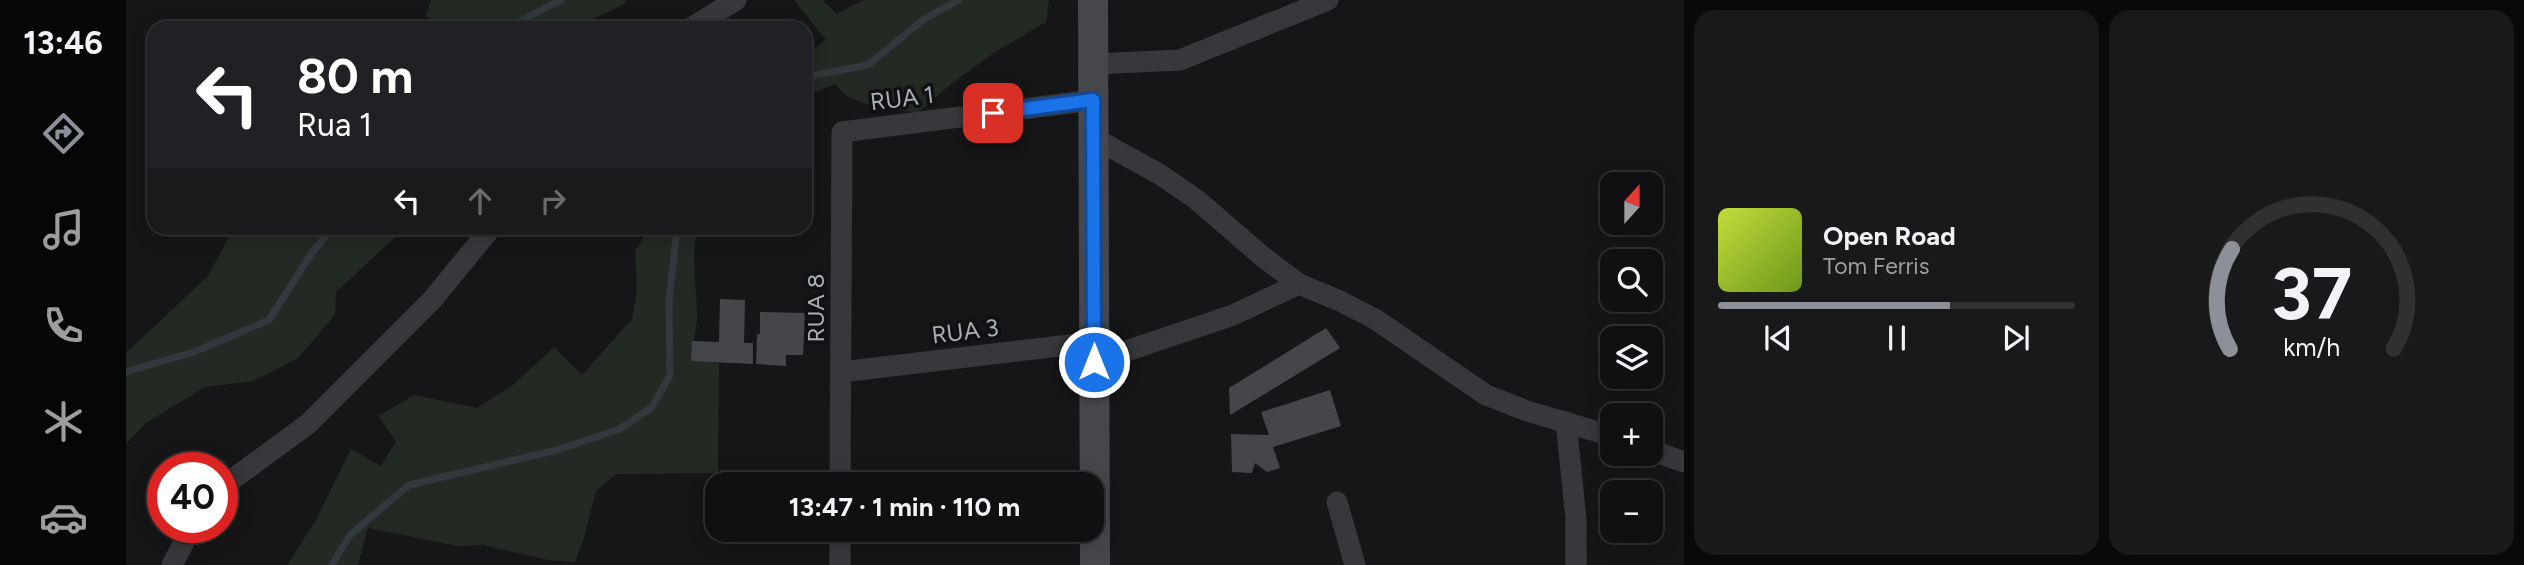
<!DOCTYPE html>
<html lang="pt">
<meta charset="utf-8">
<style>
body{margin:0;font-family:Figtree,sans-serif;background:#19191b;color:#f1f3f6;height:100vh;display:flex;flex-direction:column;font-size:26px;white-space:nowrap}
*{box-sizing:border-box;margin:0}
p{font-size:23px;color:#9c9d9f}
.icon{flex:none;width:38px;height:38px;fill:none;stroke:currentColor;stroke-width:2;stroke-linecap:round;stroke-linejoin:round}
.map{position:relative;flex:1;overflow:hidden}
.panel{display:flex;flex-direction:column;gap:10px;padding:10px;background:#09090a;width:840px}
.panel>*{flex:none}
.top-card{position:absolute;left:21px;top:21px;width:665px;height:214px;border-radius:21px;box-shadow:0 4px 18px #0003,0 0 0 2px #303032;background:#202124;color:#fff;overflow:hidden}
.needle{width:46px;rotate:21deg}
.controls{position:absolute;left:1474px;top:172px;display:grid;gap:14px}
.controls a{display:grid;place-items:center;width:63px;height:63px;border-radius:14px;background:#101012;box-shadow:0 4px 18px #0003,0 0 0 2px #303032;font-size:35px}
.speed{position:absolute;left:21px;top:452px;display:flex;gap:14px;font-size:35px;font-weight:700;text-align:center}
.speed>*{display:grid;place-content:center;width:91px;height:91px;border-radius:50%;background:#101012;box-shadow:0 4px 18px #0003,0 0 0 2px #303032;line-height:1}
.speed .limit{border:10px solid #d22;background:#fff;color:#111}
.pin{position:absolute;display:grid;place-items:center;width:60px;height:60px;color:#fff;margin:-30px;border-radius:14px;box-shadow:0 4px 10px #0006}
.me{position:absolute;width:77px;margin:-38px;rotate:0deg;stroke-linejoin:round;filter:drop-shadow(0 0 5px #0008)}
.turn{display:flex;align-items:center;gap:24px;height:147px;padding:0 35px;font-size:32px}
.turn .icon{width:91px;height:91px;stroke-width:2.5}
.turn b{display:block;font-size:49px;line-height:60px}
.lanes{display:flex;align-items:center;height:66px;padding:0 35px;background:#0003;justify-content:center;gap:35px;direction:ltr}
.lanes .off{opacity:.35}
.panel .card{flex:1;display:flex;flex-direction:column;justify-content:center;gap:10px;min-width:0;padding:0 24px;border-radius:21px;background:#19191b}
.panel .dial{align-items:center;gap:0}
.dial svg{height:182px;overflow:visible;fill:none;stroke:#303032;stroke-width:7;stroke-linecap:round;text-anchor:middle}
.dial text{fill:#f1f3f6;stroke:none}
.song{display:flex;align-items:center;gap:21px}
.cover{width:84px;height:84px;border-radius:10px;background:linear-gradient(135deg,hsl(70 70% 55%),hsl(80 70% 35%))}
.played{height:7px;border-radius:4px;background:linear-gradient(90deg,#8c9099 65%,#303032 65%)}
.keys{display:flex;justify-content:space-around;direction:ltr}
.panel .tiles{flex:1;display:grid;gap:10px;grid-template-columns:repeat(2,1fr)}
.trip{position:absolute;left:579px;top:472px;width:399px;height:70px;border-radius:21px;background:#101012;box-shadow:0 4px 18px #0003,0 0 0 2px #303032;font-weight:700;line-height:70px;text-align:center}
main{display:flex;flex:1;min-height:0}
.menu{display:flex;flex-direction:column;width:126px;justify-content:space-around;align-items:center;background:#060607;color:#9c9d9f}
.menu .icon{width:49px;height:49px}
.menu .current{color:#8c9099}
.menu b{font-size:32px;color:#f1f3f6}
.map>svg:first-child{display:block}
.green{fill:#232a23}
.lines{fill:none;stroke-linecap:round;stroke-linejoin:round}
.stream{stroke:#31393f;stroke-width:7}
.building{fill:#45464a}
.street{stroke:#38383c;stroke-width:21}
.secondary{stroke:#46474c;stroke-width:30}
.route-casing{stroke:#114b97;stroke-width:18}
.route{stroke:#1a73e8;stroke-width:12}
.labels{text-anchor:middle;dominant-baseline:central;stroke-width:7;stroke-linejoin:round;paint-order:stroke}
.street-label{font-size:24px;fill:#aaaeb6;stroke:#111113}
</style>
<main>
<nav class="menu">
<b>13:46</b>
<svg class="icon current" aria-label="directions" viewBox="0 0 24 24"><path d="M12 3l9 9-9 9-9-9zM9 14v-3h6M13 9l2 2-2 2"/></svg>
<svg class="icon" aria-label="music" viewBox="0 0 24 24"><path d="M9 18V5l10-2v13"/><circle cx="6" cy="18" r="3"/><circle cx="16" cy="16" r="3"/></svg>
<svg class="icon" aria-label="phone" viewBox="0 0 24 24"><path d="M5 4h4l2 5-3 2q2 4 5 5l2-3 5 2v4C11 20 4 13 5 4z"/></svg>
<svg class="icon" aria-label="climate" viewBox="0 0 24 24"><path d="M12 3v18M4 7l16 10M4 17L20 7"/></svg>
<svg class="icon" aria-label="car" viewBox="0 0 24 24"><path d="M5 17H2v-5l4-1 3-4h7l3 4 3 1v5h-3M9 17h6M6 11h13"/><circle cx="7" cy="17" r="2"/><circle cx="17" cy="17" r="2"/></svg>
</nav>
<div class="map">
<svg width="1558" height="565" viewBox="0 0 1558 565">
<rect width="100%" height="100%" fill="#161618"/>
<!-- green -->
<g class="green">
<path d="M305,0h196l-4,5 -43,19 -3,4h-134l-17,-13z"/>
<path d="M668,0h28l15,14 26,-14h186l-3,22 -51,30 -44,32 -33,29c-26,-5 -66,-5 -83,-29l-30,12v-41l21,-15z"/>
<path d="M157,228h122l-69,64 -1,23 -37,43 -45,23 -48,6 -59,36 -20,21v-91l82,-77 25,-47 45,8z"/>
<path d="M521,228h51c-8,29 -1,58 -1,88 0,14 -5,30 -6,44l28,3 -1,110 -102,1 -20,17 -13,50 -8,21 -26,-2 -66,-15 -26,1 -89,-18 -10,37h-71l29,-45 35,-71 30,17 15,-25 -18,-25 36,-21 63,13 36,-23 41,-38 28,28 50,-56 5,-29 -2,-39 13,-21z"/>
</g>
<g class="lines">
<!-- stream -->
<g class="stream">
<path d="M381,28l54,-28"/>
<path d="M679,77l63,-12 56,-46 35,-19"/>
<path d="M0,372l68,-20 75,-32 40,-63 23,-29"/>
<path d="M206,565l18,-30 59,-50 148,-35 63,-21 32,-22 18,-32 -1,-75 8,-72"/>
</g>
</g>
<!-- building -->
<g class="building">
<path d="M594,299l25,1 -1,43h9v21l-62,-3 1,-20 27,1z"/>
<path d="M634,312l45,1 -2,42h-17v11l-30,-2 1,-30h3z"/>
<path d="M1200,328l14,20 -110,67 -1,-27z"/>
<path d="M1204,390l11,36 -68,21 7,21 -13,4 -12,-9 -3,10 -20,-1 -1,-38 38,1 -8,-23z"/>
</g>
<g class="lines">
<!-- street -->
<g class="street">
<path d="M565,28l45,-28"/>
<path d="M968,64l86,-4 148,-60"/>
<path d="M968,138l67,37 36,25 66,57 36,27 41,17 35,18 111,76 41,16 85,25"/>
<path d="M968,362l139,-47 66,-31"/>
<path d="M715,372l253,-30"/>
<path d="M1440,422l10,97v46"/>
<path d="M1524,450l34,12"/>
<path d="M714,485l2,-353 251,-32"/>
<path d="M96,487l86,-63 124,-124 59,-72"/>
<path d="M1211,502l18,63"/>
<path d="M46,565l20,-38"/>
<path d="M714,565v-35"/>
</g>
<!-- secondary -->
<path class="secondary" d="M967,0l2,565"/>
</g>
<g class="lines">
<defs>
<path id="route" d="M867,113l100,-13 1,262"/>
</defs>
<!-- route casing -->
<use href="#route" class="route-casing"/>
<!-- route -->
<use href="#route" class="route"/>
</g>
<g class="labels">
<!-- street labels -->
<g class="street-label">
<text transform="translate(776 98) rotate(-7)">RUA 1</text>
<text transform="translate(689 308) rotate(-90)">RUA 8</text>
<text transform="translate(839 331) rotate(-7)">RUA 3</text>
</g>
</g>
</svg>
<div class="controls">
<a><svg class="needle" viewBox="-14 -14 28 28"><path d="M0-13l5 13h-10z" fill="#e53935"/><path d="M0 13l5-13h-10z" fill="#9c9d9f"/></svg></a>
<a><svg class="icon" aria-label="search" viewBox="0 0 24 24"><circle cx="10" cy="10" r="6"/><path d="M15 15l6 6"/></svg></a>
<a><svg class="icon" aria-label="layers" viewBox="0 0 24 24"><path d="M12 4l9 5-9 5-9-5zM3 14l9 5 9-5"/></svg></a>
<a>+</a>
<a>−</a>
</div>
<div class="speed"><div class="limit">40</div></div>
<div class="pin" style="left:867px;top:113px;background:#d93025"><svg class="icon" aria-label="arrive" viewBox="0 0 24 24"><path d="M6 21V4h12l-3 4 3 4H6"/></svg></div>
<svg class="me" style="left:968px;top:362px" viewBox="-20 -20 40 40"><circle r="17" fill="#1a73e8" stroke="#fff" stroke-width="3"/><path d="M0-11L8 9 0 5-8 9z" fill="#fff"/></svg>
<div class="trip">13:47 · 1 min · 110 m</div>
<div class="top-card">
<div class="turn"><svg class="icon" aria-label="left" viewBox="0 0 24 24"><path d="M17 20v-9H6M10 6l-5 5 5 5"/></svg><div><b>80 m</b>Rua 1</div></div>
<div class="lanes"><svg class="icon" aria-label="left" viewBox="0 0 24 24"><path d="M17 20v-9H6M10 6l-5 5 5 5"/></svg><svg class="icon off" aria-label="ahead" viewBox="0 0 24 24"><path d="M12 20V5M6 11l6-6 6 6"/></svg><svg class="icon off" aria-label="right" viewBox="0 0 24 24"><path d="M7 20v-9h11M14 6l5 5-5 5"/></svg></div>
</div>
</div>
<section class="panel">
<div class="tiles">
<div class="card">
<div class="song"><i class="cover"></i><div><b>Open Road</b><p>Tom Ferris</p></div></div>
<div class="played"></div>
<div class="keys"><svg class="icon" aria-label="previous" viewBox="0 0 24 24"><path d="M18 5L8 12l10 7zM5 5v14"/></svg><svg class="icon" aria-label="pause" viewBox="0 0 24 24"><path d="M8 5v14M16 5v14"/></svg><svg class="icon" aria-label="next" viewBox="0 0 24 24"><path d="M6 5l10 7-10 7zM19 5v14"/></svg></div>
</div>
<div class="card dial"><svg viewBox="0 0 100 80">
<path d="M14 69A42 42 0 1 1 86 69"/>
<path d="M14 69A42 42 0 0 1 15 25" stroke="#8c9099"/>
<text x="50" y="56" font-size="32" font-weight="700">37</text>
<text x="50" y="72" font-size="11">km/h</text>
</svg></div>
</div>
</section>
</main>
